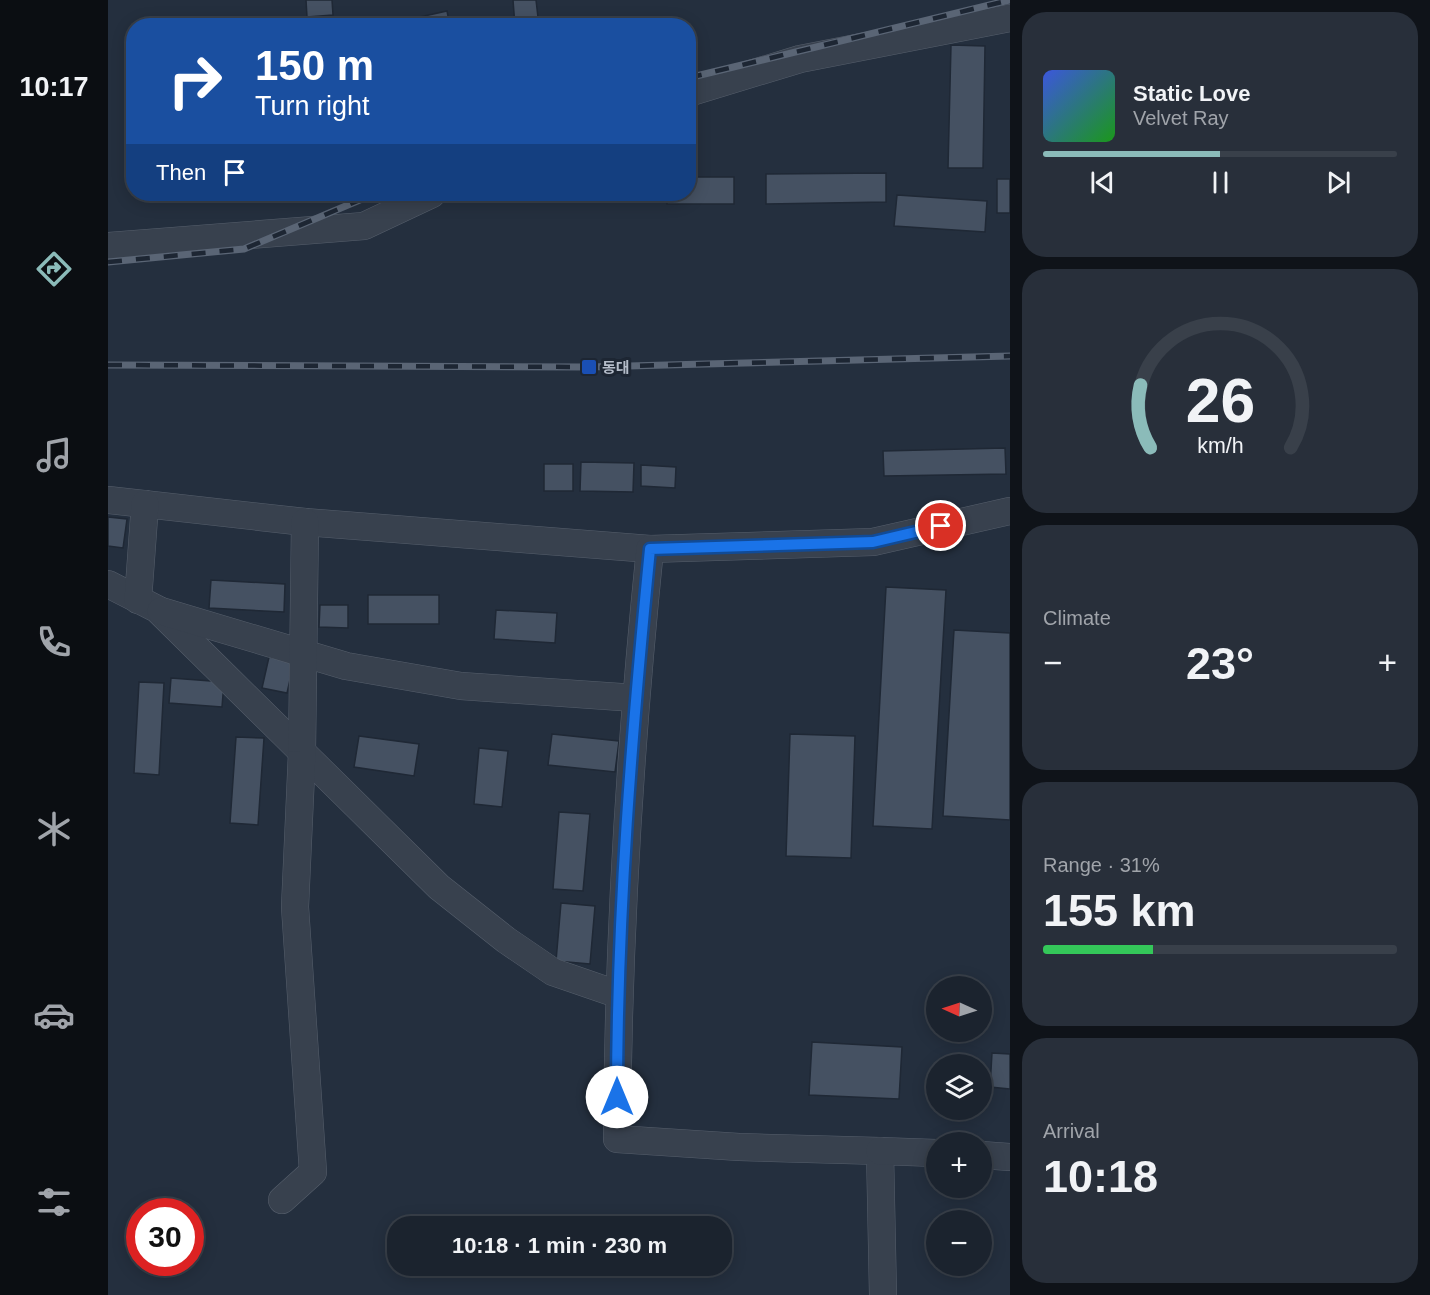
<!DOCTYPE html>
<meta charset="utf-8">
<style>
body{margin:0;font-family:Arial,"Noto Sans KR",sans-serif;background:#282f3a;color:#f1f3f6;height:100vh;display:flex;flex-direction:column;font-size:22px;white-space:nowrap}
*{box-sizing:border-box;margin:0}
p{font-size:20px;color:#a0a4aa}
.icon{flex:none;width:33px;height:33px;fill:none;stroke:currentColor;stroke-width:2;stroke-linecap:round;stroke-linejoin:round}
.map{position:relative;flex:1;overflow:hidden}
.panel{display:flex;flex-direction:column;gap:12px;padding:12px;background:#0f1319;width:420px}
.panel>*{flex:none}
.top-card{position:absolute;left:18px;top:18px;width:570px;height:183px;border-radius:24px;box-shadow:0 3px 15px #0003,0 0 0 2px #39404a;background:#1a4fa0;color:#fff;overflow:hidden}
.needle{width:39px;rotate:273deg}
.tools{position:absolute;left:818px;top:976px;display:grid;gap:12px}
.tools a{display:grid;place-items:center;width:66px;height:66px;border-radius:50%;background:#1b232e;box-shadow:0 3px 15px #0003,0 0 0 2px #39404a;font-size:30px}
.speed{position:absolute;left:18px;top:1198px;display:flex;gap:12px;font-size:30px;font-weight:700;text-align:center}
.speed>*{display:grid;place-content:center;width:78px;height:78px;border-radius:50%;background:#1b232e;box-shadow:0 3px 15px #0003,0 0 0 2px #39404a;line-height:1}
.speed .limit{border:9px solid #d22;background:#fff;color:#111}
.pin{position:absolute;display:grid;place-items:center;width:51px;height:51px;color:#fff;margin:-26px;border:3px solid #fff;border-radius:50%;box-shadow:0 2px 6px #0007}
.me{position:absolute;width:66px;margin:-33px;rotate:0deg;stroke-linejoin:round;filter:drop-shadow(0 0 4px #0008)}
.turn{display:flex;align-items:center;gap:21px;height:126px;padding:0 30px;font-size:27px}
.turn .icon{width:78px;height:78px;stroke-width:2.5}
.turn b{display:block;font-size:42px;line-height:51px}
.then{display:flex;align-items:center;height:57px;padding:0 30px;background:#0003;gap:12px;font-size:22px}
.big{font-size:45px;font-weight:700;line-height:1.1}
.panel .tile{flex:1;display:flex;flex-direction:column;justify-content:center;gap:9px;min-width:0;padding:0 21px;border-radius:24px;background:#282f3a}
.panel .dial{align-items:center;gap:0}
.dial svg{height:156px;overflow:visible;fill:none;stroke:#39404a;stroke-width:7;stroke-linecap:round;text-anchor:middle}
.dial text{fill:#f1f3f6;stroke:none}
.song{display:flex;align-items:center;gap:18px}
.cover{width:72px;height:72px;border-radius:9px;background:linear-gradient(135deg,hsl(230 70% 55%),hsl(120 70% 35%))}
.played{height:6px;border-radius:3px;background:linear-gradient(90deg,#8bbbb9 50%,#39404a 50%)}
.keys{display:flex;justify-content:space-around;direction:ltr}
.heat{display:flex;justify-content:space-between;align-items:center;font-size:33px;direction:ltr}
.charge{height:9px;border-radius:4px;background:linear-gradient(90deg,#34c759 31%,#39404a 0)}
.trip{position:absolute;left:279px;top:1216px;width:345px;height:60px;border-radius:24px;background:#1b232e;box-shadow:0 3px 15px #0003,0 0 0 2px #39404a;font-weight:700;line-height:60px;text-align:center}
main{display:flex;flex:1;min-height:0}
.dock{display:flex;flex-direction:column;width:108px;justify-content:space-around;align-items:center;background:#0b0e12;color:#a0a4aa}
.dock .icon{width:42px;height:42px}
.dock .on{color:#8bbbb9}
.dock b{font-size:27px;color:#f1f3f6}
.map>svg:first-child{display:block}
.building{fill:#455162;stroke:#1f2835;stroke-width:1.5}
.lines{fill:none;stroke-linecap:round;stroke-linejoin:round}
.minor-casing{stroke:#565f6c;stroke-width:28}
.minor{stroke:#38414e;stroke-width:27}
.rail-casing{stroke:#5a6575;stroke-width:7}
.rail{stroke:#1d2633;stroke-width:4.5;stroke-dasharray:14;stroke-linecap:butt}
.route-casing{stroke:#114b97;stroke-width:15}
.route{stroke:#1a73e8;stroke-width:10}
.transit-dot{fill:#1a4fb4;stroke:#1d2633;stroke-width:2}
.labels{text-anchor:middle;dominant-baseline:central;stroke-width:6;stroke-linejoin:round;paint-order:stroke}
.poi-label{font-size:15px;font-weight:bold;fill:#b4bcc9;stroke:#1d2633;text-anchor:start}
</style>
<main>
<nav class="dock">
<b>10:17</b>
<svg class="icon on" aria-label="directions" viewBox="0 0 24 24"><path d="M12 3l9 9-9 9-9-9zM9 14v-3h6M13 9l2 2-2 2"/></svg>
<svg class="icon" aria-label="music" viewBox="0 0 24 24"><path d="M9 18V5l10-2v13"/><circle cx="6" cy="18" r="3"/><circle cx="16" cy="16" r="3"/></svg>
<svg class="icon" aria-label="phone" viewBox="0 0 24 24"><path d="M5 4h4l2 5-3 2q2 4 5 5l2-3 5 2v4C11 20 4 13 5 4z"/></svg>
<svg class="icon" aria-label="climate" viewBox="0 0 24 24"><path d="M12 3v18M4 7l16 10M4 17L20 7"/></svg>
<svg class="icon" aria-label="car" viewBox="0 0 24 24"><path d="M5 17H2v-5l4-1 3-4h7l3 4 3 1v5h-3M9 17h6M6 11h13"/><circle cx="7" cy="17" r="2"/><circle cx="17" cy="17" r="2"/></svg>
<svg class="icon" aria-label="filters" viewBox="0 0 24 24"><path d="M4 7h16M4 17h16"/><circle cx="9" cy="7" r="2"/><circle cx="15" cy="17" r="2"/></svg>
</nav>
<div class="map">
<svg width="902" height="1295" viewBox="0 0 902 1295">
<rect width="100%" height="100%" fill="#242f3e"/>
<!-- building -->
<g class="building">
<path d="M198,0h26l1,15 -26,2z"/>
<path d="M405,0h23l3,26h-24z"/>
<path d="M339,11l3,15h-62v-2z"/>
<path d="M843,45l34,1 -2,122h-35z"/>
<path d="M580,109h6v68h40v27h-67v-10h21z"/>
<path d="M778,173v29l-120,2v-30z"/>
<rect x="889" y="179" width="13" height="34"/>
<path d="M431,194h49l-48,8z"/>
<path d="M789,195l90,6 -2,31 -91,-6z"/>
<path d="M897,448l1,26 -122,2 -1,-25z"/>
<path d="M473,462l53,1 -1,29 -53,-1z"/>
<rect x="436" y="464" width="29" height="27"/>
<path d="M533,465l35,2 -1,21 -34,-2z"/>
<path d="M0,517l19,2 -4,29 -15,-2z"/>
<path d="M103,580l74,4 -1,28 -75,-4z"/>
<path d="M778,587l60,3 -14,239 -59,-3z"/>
<rect x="260" y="595" width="71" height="29"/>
<path d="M212,605h28v23l-29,-1z"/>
<path d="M388,610l61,3 -2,30 -61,-4z"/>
<path d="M846,630l56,3v187l-67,-4z"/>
<path d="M161,657l25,5 -7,31 -25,-5z"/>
<path d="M63,678l53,4 -2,25 -53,-4z"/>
<path d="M31,682l25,1 -5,92 -25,-2z"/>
<path d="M444,734l67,7 -4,31 -67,-7z"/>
<path d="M682,734l65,2 -4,122 -65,-2z"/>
<path d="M251,736l60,8 -5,32 -60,-9z"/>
<path d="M128,737l28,1 -6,87 -28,-2z"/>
<path d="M371,748l29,3 -6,56 -28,-3z"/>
<path d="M451,812l31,2 -7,77 -30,-2z"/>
<path d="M453,903l34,3 -5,58 -34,-3z"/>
<path d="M704,1042l90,5 -3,52 -90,-4z"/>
<path d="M884,1053l18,1v35l-20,-2z"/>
</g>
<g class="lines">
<defs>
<g id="minor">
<path d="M580,93l112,-34 210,-41"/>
<path d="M0,246l256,-20 68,-32"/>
<path d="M0,500l197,22 345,27 223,-7 137,-31"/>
<path d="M542,549c-20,196 -32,393 -33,590l122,8 141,4 3,144"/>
<path d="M0,584l49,25 282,278 67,53 47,32 64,22"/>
<path d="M30,600l7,-96"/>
<path d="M53,611l185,55 115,20 174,12"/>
<path d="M772,1151l56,2"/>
<path d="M873,1155l29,2"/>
<path d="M174,1200l31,-28 -18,-265 7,-155 3,-230"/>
</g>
</defs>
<!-- minor casing -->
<use href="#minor" class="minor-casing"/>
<!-- minor -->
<use href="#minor" class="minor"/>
<defs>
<g id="rail">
<path d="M580,78l322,-78"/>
<path d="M0,262l136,-13 130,-55"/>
<path d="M0,365l481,2 421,-11"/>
</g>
</defs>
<!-- rail casing -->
<use href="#rail" class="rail-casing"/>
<!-- rail -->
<use href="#rail" class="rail"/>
</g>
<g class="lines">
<defs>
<path id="route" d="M509,1097c0,-183 15,-366 33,-548l223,-7 68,-16"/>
</defs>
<!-- route casing -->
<use href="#route" class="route-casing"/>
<!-- route -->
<use href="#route" class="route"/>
</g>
<!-- markers -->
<rect class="transit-dot" x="473" y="359" width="16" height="16" rx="3"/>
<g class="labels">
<!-- poi labels -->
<g class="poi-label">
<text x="494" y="367">동대</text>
</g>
</g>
</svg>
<div class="tools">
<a><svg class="needle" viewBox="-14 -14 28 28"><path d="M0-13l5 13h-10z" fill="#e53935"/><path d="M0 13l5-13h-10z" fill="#a0a4aa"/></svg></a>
<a><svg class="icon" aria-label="layers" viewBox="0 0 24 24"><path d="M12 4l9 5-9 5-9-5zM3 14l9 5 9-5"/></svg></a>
<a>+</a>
<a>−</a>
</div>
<div class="speed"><div class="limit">30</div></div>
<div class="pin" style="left:833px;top:526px;background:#d93025"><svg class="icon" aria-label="arrive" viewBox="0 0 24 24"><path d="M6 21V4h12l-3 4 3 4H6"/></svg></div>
<svg class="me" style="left:509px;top:1097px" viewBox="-20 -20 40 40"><circle r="19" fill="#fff"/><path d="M0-13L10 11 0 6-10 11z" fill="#1a73e8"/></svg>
<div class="trip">10:18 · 1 min · 230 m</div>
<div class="top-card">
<div class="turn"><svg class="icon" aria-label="right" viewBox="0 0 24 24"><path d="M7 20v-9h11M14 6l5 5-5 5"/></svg><div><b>150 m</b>Turn right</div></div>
<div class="then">Then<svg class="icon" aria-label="arrive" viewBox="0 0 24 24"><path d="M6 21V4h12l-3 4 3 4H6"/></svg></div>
</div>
</div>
<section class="panel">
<div class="tile">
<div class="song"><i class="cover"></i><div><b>Static Love</b><p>Velvet Ray</p></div></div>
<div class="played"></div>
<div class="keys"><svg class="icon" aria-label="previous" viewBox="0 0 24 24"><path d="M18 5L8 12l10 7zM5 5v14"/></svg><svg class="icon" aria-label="pause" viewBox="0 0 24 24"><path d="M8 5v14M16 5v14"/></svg><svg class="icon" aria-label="next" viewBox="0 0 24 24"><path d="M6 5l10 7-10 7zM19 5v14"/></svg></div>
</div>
<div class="tile dial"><svg viewBox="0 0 100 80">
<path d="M14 69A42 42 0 1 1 86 69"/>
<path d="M14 69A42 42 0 0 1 9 37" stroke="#8bbbb9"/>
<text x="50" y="56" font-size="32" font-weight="700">26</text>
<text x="50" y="72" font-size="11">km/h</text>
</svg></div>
<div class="tile"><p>Climate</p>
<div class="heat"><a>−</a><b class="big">23°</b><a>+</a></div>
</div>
<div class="tile"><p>Range · 31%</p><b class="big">155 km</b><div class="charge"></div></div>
<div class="tile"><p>Arrival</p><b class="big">10:18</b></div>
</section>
</main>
